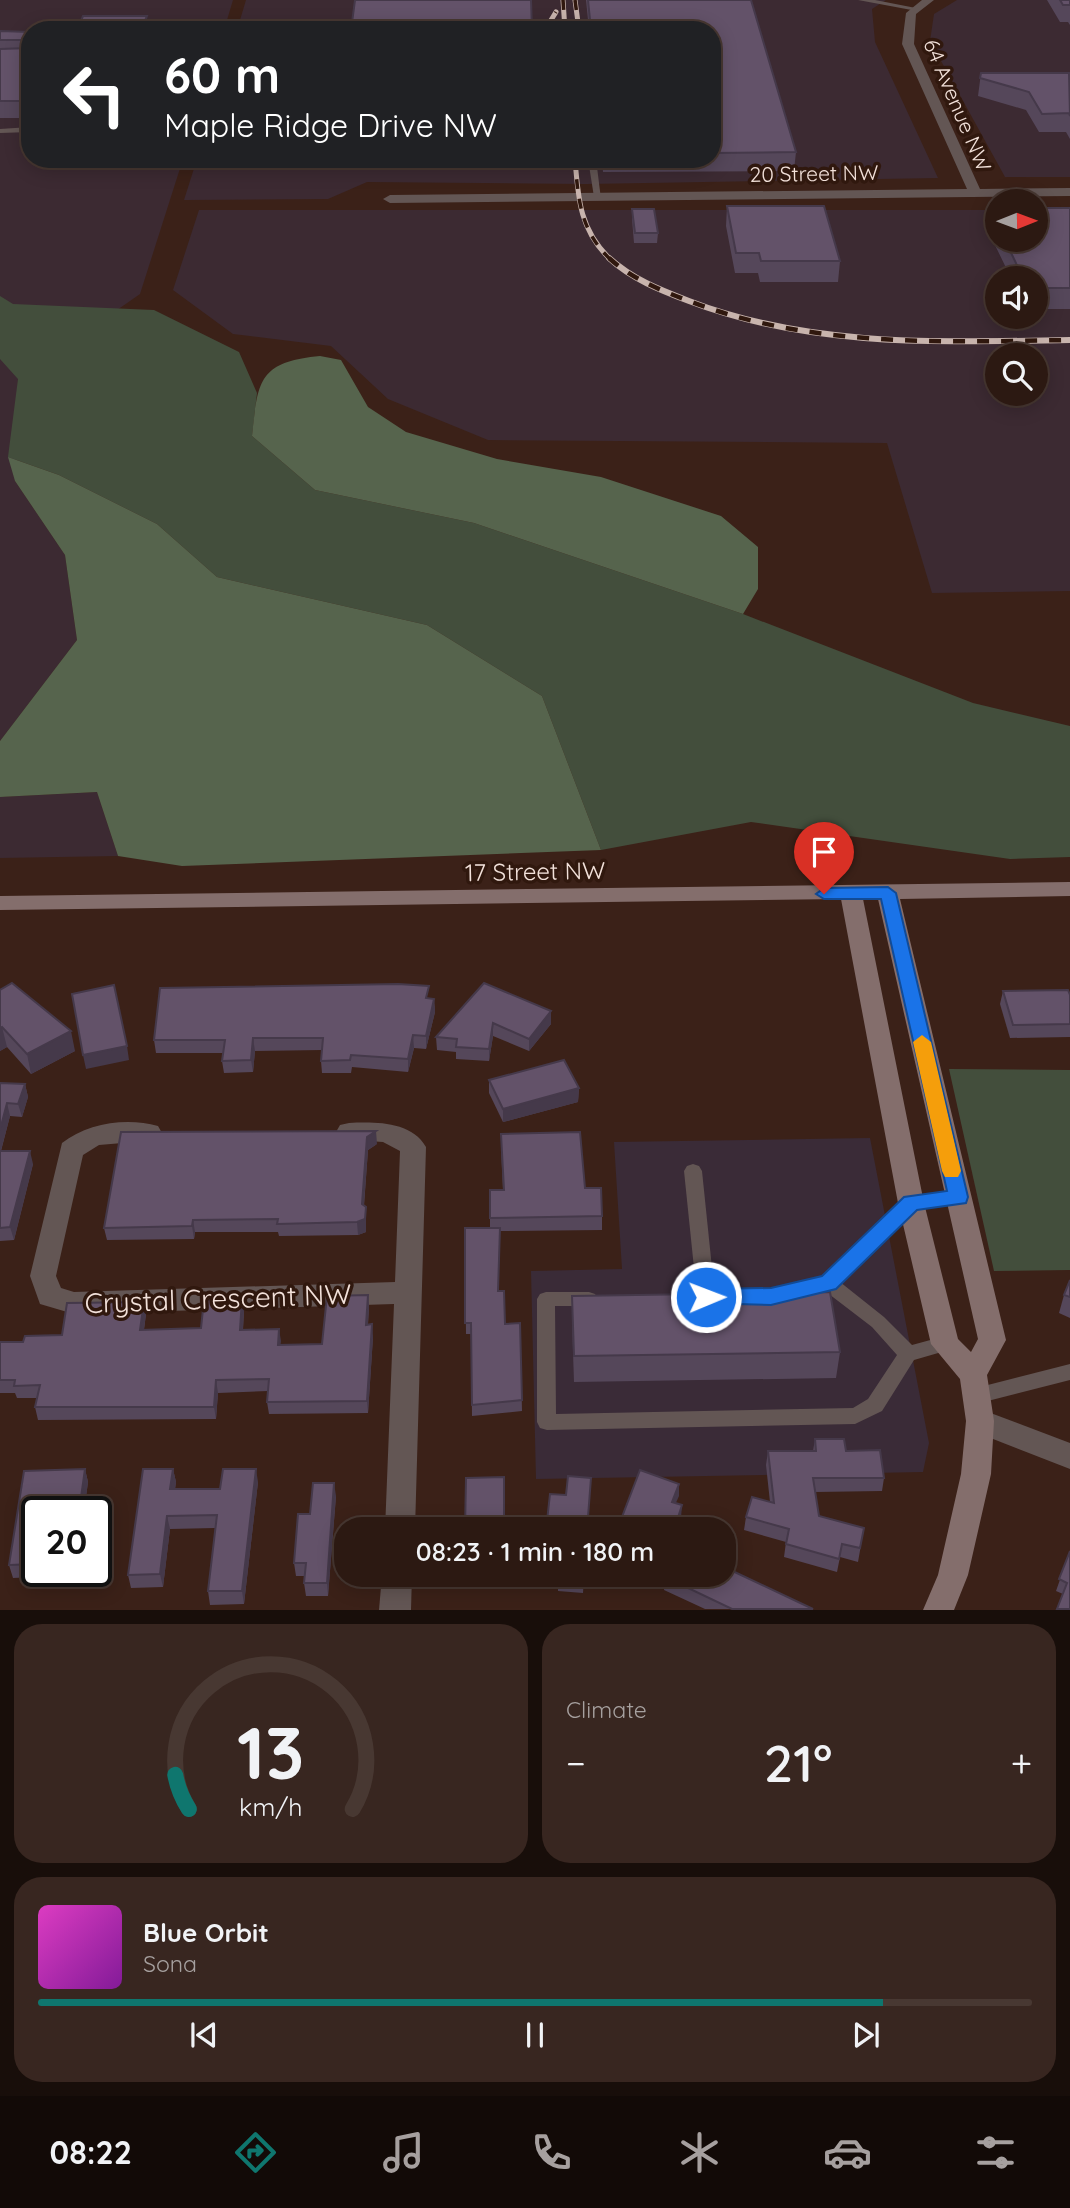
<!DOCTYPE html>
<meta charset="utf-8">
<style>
body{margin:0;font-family:Quicksand,sans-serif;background:#382620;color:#f1f3f6;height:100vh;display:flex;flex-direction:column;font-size:26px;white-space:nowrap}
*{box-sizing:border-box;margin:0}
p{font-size:23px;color:#a6a09f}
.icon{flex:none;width:38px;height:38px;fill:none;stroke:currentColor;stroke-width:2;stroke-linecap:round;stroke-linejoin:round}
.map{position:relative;height:1610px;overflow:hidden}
.side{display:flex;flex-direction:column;gap:14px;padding:14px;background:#180e0a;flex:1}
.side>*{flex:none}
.top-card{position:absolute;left:21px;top:21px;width:700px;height:147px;border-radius:28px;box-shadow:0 4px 18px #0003,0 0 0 2px #483832;background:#202124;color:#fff;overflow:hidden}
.needle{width:46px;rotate:89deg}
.buttons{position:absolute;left:985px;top:189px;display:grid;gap:14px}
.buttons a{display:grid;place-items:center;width:63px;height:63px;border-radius:50%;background:#2c1912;box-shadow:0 4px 18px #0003,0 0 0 2px #483832;font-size:35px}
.speed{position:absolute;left:21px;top:1496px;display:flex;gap:14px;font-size:35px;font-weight:700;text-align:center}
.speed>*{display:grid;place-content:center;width:91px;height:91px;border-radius:50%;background:#2c1912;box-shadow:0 4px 18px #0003,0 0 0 2px #483832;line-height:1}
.speed .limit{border:4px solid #111;border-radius:10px;background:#fff;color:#111}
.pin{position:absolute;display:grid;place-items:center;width:60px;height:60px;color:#fff;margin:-72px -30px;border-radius:50% 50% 50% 0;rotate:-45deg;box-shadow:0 0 7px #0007}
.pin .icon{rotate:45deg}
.me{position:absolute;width:77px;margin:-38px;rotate:89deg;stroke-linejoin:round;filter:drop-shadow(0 0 5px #0008)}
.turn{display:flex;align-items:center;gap:24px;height:147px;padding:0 28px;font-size:32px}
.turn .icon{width:91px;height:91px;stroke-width:2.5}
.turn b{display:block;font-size:49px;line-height:60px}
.big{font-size:52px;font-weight:600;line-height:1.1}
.side .widget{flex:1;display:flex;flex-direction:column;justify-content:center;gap:10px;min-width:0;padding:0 24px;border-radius:28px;background:#382620}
.side .dial{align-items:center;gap:0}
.dial svg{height:182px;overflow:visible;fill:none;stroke:#483832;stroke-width:7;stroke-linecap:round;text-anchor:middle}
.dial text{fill:#f1f3f6;stroke:none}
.song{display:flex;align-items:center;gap:21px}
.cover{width:84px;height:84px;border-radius:10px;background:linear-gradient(135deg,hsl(310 70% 55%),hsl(290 70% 35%))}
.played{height:7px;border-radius:4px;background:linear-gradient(90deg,#0f766e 85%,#483832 85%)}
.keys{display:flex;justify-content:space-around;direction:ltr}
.heat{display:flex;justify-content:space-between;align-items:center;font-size:38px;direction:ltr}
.side .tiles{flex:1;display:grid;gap:14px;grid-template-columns:1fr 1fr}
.widget:last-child{grid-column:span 2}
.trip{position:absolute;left:334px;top:1517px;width:402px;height:70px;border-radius:28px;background:#2c1912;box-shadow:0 4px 18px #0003,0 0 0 2px #483832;font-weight:600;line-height:70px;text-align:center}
.tab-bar{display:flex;height:112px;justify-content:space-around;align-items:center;background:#120a07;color:#a6a09f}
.tab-bar .icon{width:49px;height:49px}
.tab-bar .on{color:#0f766e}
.tab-bar b{font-size:32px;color:#f1f3f6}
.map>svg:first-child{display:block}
.commercial{fill:#3a2b37}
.industrial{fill:#3c2a32;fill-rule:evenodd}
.green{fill:#434e3c}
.forest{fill:#56644d}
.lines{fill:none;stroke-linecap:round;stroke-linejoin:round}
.lane{fill:#635654;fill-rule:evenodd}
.street{fill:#635654;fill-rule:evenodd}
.secondary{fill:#846e6c;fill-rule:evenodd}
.rail-far1-casing{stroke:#c8b4ad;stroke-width:5}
.rail-casing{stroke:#c8b4ad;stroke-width:6}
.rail-far1{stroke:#30180e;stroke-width:3.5;stroke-dasharray:10;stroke-linecap:butt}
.rail{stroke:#30180e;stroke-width:4.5;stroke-dasharray:12;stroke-linecap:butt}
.wall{fill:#55475a}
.shaded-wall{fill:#45394a}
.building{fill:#635269;stroke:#45394a;stroke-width:2}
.route{fill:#1a73e8;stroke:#114b97;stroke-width:2}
.slow{fill:#f59e0b}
.labels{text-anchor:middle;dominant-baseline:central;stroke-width:7;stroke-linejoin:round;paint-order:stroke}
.far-street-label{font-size:21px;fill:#f2e1da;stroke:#30180e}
.street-label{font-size:24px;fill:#f2e1da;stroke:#30180e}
.near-street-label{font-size:28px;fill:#f2e1da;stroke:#30180e}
</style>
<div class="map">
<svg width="1070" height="1610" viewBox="0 0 1070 1610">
<rect width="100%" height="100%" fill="#3b2118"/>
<!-- commercial -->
<path class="commercial" d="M870,1138l59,305 -6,29 -387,7 -5,-208 91,-2 -8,-127z"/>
<!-- industrial -->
<g class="industrial">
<path d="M0,0h233l-9,30h-194v129h153l-43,135 -122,85 -3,102 50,74 12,85 -77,101z"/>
<path d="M246,0h640l-14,9 3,33 63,136 -352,6 -219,-2 -39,17 -144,1 13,-41h515v-129h-475z"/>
<path d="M957,0h113v177h-65l-75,-136 4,-27z"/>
<path d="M199,210h798l1,30h38l34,-30v381l-138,2 -45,-150 -399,-3 -100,-41 -57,-53 -98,-12 -60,-44zM998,278h38v39h-38zM998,355h38v39h-38z"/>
<path d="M97,792l21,64 -118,2v-61z"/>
</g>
<!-- green -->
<g class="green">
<path d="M0,296l13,8 141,6 85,42 18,41 -5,43 63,54 159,33 269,91 230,89 97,23v131l-60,2 -259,-37 -150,28 -59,-154 -115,-71 -210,-48 -60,-53 -98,-49 -51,-18 10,-78 -18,-20z"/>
<path d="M949,1069l121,1v200l-76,1z"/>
</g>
<!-- forest -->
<g class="forest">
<path d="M320,356l21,4 27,47 38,25 91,27 104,18 120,39 37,31v42l-15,25 -269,-91 -159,-33 -63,-54c6,-56 7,-74 68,-80z"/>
<path d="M8,457l51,18 98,49 60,53 210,48 115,71 59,154 -419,16 -64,-10 -21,-64 -97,5v-56l77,-101 -12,-85 -50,-74z"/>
</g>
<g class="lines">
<!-- lane -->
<g class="lane">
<path d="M858,0h17l46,9 -4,2z"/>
<path d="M30,127v5l-30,1v-4z"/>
<path d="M588,159h8l5,40 -7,-2z"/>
<path d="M693,1164l6,2 3,5 13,126 -3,5 -6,2 -6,-2 -3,-5 -13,-126 3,-5z"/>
<path d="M959,1190l6,2 3,5 -3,5 -49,7 -76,73 44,35 28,28 33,-9 7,3 2,5 -2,5 -38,11 -32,51 -27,13 -308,6 -7,-2 -3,-6v-123l3,-5 6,-2h43l6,2 3,5 -3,5 -6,2h-34l1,108 297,-6 15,-9 29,-44 -25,-28 -47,-36 -55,12 -6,-2 -3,-5 3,-5 6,-2 53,-12 82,-79z"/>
<path d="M1070,1364v16l-94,24 -7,-2 -2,-6 2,-6 7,-2z"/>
</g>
<!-- street -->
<g class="street">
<path d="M922,0h12l-18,14 -2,30 66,145 90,-1v8l-680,7 -7,-4 7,-4 577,-6 -65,-145 4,-31z"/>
<path d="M349,1123c26,-1 62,-2 77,24l-11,383h-30l9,-226 -320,10 -34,-10 -10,-28 32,-133c25,-20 65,-26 96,-17l4,7 -4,7 -59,5 -16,10 -27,121 5,12 13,4 321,-10 5,-131 -17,-9 -43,-3 -4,-7 4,-7z"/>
<path d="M980,1409l90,34v26l-100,-39 -4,-9 4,-9z"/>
<path d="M382,1575h30l-1,35h-32z"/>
</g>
<!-- secondary -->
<path class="secondary" d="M1070,882v14l-170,3 106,441 -19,35 7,46 -3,53 -23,101 -14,35h-31l15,-35 23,-101 5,-53 -6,-42 -29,-35 -33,-141 -57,-304 -841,11v-14zM863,899h15l100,440 -7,13 -13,-13 -34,-136z"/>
<defs>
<g id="rail-far1">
<path d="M563,0l2,30"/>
<path d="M575,0l4,30"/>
<path d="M545,30l11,-18"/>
<path d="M575,159c3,40 5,72 36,101"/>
</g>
<path id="rail" d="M609,258c23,21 51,32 80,43 122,47 253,41 381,39"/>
</defs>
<!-- rail-far1 casing -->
<use href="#rail-far1" class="rail-far1-casing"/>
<!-- rail casing -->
<use href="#rail" class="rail-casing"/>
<!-- rail-far1 -->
<use href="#rail-far1" class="rail-far1"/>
<!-- rail -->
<use href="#rail" class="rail"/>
</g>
<!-- wall -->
<g class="wall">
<path d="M586,0h165l45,152 -2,19 -191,1 -1,-13h110v-129h-123z"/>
<path d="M1047,0h23v25l-2,-3h-8z"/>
<path d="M0,31l30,1v86h-30z"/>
<path d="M981,73l89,1v65l-4,-7h-27l-13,-22 -48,-14z"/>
<path d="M727,206l113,55 -2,21h-78l-2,-9h-23l-9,-47z"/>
<path d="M1070,208v101h-34v-31h-25l-18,-37 3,-20 2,-1v20h38z"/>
<path d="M632,209l26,24 -1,10h-23l-2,-24z"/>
<path d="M484,983l67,41 -22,27 -36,-15 -4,25 -33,-2v-7l-19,-2 -1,-13z"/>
<path d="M0,990l75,61 -44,23 -24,-27 -7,4z"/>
<path d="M1003,991l67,4v42l-60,1 -10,-34z"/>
<path d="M429,999h5l1,13 -9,37 -12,-1 -6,24 -56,-5 -1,6h-29l-1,-12 1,-11 -67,1 -2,21 -29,1 -2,-12 1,-8h-67l-2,-13z"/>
<path d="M489,1080l90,8 -1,14 -75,20 -14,-29z"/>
<path d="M0,1083l25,1 3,13 -6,20 -12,-1 -9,35 32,13 -19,76 -14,1z"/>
<path d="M377,1144l-9,6 -4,56 2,1v25l-8,3 -79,1 -1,-4h-83l-1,7 -87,1 -3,-12z"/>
<path d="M501,1148l84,40 17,28v14l-102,1 -2,60 7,33 15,-1 2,88 -50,5 -1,-82h-5l-1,-106h25v-38h13z"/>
<path d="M1070,1280v38l-11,-5 5,-18z"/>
<path d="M368,1295l1,12 -1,18 5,12 -5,76 -99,1 -2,-12 1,-11 -50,2 -2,26 -178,1 -3,-13 2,-9h-20l-2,-5h-15v-51h23l39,-7 84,-21 -2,16 57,-2 43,-17 -1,19 36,-1 1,16 42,-1z"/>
<path d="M572,1296l268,56 -4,26 -262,4 -2,-60z"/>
<path d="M815,1439l31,12 38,27 -2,13 -67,1 4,24 45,12 -6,34 -18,-5 -3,15 -53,-15 2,-15 -42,-12 2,-13 24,-15 -4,-37 2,-14h45z"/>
<path d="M85,1469l3,13 -4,30h-47v60h40l-1,3 -63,3 -4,-13 15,-94z"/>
<path d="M173,1469l3,13 -1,7h45l38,-7 -14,122 -34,1 -2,-14 7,-63 -45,1 -7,58 -32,1 -3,-13z"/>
<path d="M336,1496l-8,100h-22l-2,-13 1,-7h-9l-2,-13 16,-49z"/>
<path d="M1070,1551v58l-7,-15 -7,-3z"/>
<rect x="465" y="1575" width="40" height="11"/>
<path d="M558,1575h26l-1,18 -25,-2z"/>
<path d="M651,1575h73l89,34h-108l-41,-19 1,-10z"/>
</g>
<!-- shaded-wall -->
<g class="shaded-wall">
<path d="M147,16l1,14h-7z"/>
<path d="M434,999l1,13 -9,37v-13z"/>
<path d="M551,1011v13l-22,27v-12z"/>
<path d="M493,1023v13l-4,25v-12z"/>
<path d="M2,1027l5,20 -7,4v-23z"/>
<path d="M71,1031l4,20 -44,23 -4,-20z"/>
<path d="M413,1035l1,13 -6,24v-13z"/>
<path d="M253,1038l2,13 -2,21 -2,-12z"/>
<path d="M127,1046l2,14 -43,9 -3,-14z"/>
<path d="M25,1084l3,13 -6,20 -4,-13z"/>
<path d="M579,1088l-1,14 -75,20v-13z"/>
<path d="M7,1103l3,13 -10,38v-24z"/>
<path d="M376,1131l1,13 -9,6 -5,67 -1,-13 5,-67z"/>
<path d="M30,1151l3,13 -19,76 -4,-13z"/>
<path d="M366,1207v25l-8,3 -1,-13z"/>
<path d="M193,1220l2,12 -1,7 -2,-13z"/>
<path d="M368,1295l1,12 -2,30 -1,-12z"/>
<path d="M242,1299l2,12 -2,31 -2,-12z"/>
<path d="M144,1302l2,12 -4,29 -2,-13z"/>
<path d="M372,1324l1,13 -5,76 -1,-12z"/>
<path d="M279,1329l2,12 -2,17 -1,-13z"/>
<path d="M216,1380l2,13 -2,26 -2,-12z"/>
<path d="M85,1469l3,13 -4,30h-5z"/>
<path d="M173,1469l3,13 -3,21 -3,-14z"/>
<path d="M256,1469l2,13 -14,122 -2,-13z"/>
<path d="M334,1483l2,13 -8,100 -1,-13z"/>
<path d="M679,1484v12l-8,18 1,-12z"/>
<path d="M682,1505l-1,13 -4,12h-3z"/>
<path d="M167,1516l3,13 -7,58 -3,-13z"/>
</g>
<!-- building -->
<g class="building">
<path d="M355,0h176l1,30h-181z"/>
<path d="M588,0h163l45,152 -84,1v-123h-121z"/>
<path d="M1060,0h10v5h-7z"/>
<path d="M83,16h64l-6,14h-64z"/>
<path d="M0,31l30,1v69h-30v-52l28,-1 1,-8h-29z"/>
<path d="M981,73h88l1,43 -1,-3 -27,1 -13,-22 -49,-14z"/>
<path d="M727,206h97l16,55h-79l-2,-8h-23z"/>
<path d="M1036,208h34v80h-34v-10h-13l-18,-38h31z"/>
<path d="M632,209h22l4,24h-23z"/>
<path d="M12,983l59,48 -44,23 -25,-27 -2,1v-38z"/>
<path d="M484,983l67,28 -22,28 -36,-16 -4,26 -33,-2 1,-8 -21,-2z"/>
<path d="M398,984l31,2 -3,12 8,1 -8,37 -13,-1 -5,24 -57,-4 -1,5 -29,1 2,-23h-70l-2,22 -29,1 3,-21h-71l6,-52z"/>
<path d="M114,985l13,61 -44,9 -11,-61z"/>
<path d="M1068,990l2,5v29l-57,1 -10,-34z"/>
<path d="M564,1060l15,28 -76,21 -14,-29z"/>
<path d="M0,1083l25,1 -7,20 -11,-1 -7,27z"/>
<path d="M376,1131l-9,6 -5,67 4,3 -1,12 -8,3 -80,2 1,-5 -85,1 -1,6 -88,2 17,-96z"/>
<path d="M580,1132l5,56h16l1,28 -112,2v-28h14l-3,-56z"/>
<path d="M0,1151h30l-20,76 -10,1z"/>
<path d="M465,1228h35l-2,63h6l1,33 15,-1 2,77 -50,5 -1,-82h-6z"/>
<path d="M1070,1280v17l-6,-2z"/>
<path d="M830,1292l10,60 -266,4 -2,-60z"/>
<path d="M368,1295l-2,30 6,-1 -5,77 -100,1 2,-23 -53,1 -2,27h-179l5,-22 -26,1 1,-6h-15v-38h23l2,-6 37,-1 5,-32 77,-1 -4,28 61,-2 3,-28 38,-1 -2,31 39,-1 -1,16 44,-1 5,-48z"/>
<path d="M815,1439h29l2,12 34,-1 4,28h-71l6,38 45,12 -4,20 -18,-4 -3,15 -53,-15 3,-15 -43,-12 6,-20 22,6 -6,-52h48z"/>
<path d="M85,1469l-6,43h-42v52l-28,1 15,-94z"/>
<path d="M143,1469h30l-3,20h50l3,-20h33l-14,122h-34l9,-76 -50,1 -7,58 -32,1z"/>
<path d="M640,1470l39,14 -7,18 10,3 -8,25h-57z"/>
<path d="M568,1476l23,2 -4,52h-41l4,-36 16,1z"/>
<path d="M504,1477v53h-39l1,-52z"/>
<path d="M313,1483h21l-7,100h-23l2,-20h-12l4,-49h12z"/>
<path d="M1070,1551v58h-13l10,-26 -8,-4z"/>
<path d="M724,1567l89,42h-81l-67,-32 1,-2h58z"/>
<path d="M558,1575h25v4l-25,-2z"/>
</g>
<!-- route -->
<path class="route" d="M888,887l8,6 72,304 -2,6 -49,7 -81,79 -65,16 -72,-2 -3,-6 3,-6 7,-2 65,-1 51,-12 82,-79 43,-6 -66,-292h-57l-8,-5 8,-6z"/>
<!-- slow -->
<path class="slow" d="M922,1035l9,7 30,129 -3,6h-13l-3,-6 -29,-129z"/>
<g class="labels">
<!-- far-street labels -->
<g class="far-street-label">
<text transform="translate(958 105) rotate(67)">64 Avenue NW</text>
<text transform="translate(814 173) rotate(-1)">20 Street NW</text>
</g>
<!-- street labels -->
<g class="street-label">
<text transform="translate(535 871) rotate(-1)">17 Street NW</text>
</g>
<!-- near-street labels -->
<g class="near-street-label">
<text transform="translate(218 1298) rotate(-2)">Crystal Crescent NW</text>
</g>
</g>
</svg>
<div class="buttons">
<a><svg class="needle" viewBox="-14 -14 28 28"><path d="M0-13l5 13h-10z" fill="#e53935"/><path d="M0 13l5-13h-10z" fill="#a6a09f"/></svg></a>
<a><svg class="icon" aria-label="sound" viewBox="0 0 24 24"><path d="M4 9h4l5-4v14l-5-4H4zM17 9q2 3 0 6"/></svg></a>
<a><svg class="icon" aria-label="search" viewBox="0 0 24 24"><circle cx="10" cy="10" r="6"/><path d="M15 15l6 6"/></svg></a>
</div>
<div class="speed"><div class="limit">20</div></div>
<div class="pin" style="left:824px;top:894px;background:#d93025"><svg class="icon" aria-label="arrive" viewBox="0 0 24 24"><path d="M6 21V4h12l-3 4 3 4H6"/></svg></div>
<svg class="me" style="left:706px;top:1297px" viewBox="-20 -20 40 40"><circle r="17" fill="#1a73e8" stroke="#fff" stroke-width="3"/><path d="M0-11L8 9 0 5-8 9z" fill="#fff"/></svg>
<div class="trip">08:23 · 1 min · 180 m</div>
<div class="top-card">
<div class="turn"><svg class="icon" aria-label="left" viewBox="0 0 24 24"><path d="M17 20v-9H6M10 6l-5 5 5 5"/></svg><div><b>60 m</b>Maple Ridge Drive NW</div></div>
</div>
</div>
<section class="side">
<div class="tiles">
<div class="widget dial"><svg viewBox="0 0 100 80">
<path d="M14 69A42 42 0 1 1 86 69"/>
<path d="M14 69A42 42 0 0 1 8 54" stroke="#0f766e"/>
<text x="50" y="56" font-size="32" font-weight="700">13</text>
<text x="50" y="72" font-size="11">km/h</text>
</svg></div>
<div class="widget"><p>Climate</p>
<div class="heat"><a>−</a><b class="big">21°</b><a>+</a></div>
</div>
<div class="widget">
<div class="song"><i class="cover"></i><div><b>Blue Orbit</b><p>Sona</p></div></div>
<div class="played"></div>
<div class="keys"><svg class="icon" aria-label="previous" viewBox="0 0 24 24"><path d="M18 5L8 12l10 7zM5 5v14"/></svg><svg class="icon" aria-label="pause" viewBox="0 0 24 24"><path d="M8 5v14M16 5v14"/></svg><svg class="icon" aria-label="next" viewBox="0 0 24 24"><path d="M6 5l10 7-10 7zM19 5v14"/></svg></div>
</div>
</div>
</section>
<nav class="tab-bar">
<b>08:22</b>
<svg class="icon on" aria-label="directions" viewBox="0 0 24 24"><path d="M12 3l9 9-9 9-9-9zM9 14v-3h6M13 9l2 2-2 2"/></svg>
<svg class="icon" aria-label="music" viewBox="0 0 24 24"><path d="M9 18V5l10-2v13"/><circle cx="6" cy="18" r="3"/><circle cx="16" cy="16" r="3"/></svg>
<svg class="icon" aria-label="phone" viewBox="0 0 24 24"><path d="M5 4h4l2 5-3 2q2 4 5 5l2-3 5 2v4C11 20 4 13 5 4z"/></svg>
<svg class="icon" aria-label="climate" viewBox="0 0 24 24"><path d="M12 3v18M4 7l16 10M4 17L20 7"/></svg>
<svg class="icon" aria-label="car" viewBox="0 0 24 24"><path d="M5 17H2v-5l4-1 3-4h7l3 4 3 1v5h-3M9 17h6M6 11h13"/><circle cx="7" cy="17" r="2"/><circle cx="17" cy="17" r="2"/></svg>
<svg class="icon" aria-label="filters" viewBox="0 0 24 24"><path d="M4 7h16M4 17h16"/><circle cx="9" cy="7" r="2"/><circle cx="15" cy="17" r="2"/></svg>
</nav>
